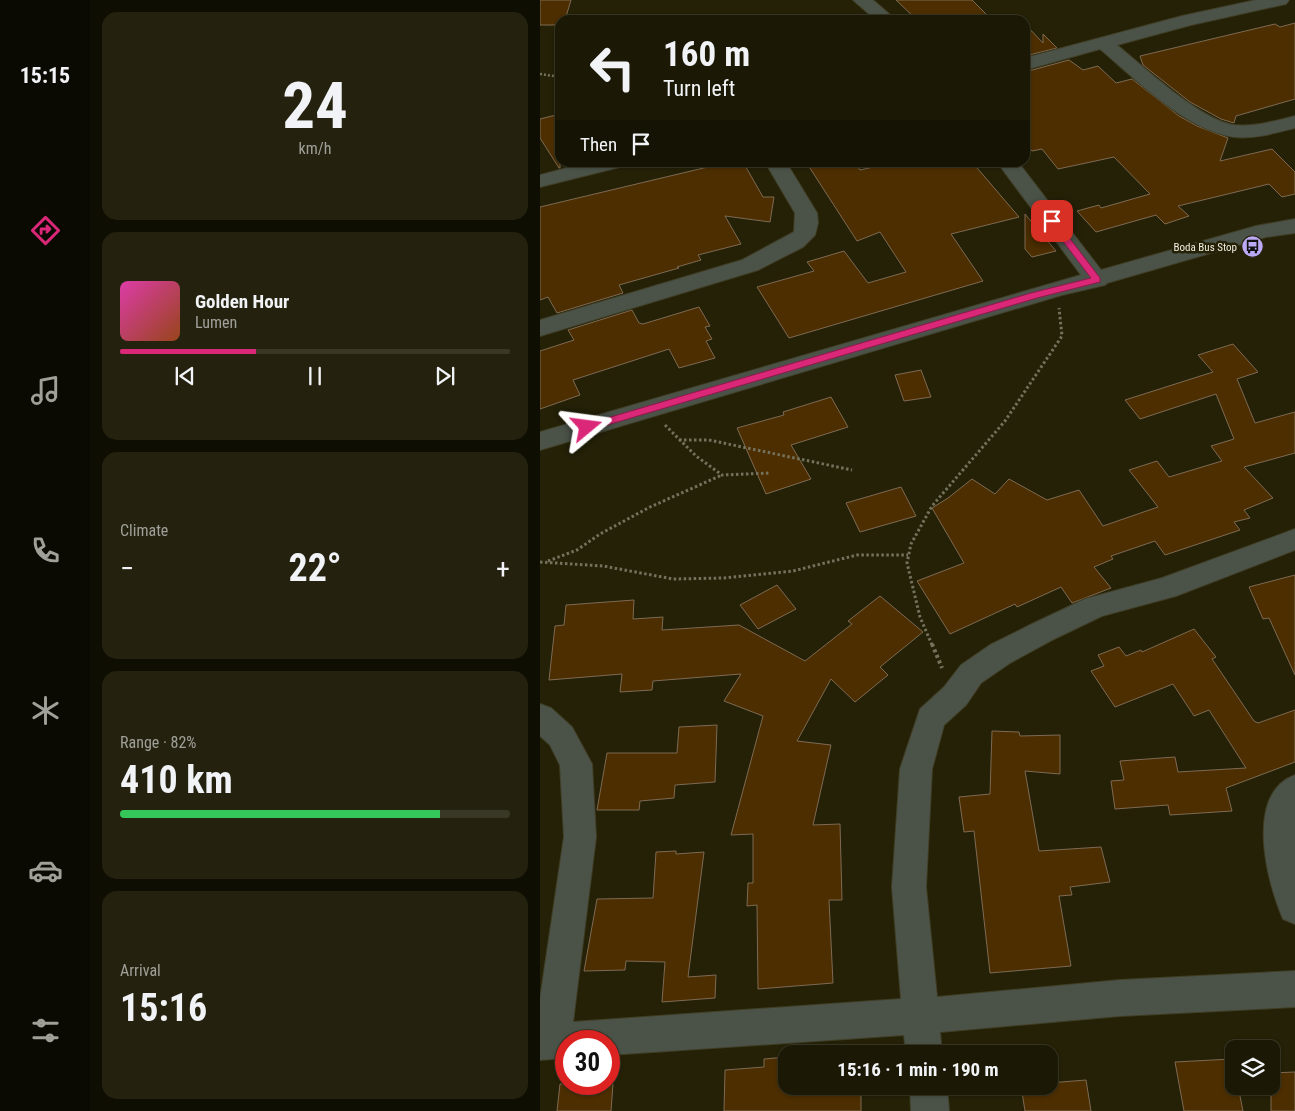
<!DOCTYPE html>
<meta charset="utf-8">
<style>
body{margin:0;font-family:"Roboto Condensed",sans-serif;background:#24220f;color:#f1f3f6;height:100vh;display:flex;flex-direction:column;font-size:19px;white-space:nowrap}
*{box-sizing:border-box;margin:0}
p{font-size:16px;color:#a0a09a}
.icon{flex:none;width:28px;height:28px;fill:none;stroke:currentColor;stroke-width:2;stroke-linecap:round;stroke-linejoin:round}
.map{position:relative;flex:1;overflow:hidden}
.side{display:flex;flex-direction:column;gap:12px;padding:12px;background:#0f0e03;width:450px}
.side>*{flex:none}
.top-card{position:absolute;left:15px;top:15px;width:475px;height:152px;border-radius:15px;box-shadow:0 1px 4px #0004,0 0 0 1px #393827;background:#1b1905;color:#f1f3f6;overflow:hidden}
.buttons{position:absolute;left:685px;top:1040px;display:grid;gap:10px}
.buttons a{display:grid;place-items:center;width:55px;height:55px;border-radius:10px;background:#1b1905;box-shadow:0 1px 4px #0004,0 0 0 1px #393827;font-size:25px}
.speed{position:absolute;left:15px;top:1030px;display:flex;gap:10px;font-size:25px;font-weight:700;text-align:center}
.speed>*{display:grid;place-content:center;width:65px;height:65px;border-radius:50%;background:#1b1905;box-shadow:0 1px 4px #0004,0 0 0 1px #393827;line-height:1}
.speed .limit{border:8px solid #d22;background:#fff;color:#111}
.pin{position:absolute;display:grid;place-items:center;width:42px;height:42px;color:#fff;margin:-21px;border-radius:10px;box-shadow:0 2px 8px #0006}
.me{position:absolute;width:55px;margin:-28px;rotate:74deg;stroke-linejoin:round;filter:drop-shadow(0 0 4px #0008)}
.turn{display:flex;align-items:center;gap:18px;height:105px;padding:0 25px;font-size:22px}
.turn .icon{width:65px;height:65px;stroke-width:2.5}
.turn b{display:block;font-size:35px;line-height:42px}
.then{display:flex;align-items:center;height:48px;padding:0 25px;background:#0003;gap:10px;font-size:19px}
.big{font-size:38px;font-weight:700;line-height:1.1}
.side .tile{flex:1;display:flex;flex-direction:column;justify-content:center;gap:8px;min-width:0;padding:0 18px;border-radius:15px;background:#24220f}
.side .dial{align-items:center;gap:0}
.dial b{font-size:65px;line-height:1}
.song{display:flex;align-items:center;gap:15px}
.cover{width:60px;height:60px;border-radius:8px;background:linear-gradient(135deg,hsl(320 70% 55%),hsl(20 70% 35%))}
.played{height:5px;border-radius:2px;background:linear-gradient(90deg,#db2777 35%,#393827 35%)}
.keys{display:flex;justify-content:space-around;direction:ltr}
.heat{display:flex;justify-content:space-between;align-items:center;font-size:28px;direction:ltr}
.charge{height:8px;border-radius:4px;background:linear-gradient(90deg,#34c759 82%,#393827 0)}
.trip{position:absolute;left:238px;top:1045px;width:280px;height:50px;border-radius:15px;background:#1b1905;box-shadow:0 1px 4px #0004,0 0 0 1px #393827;font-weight:700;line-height:50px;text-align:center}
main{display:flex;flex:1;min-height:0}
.tabs{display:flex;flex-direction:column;width:90px;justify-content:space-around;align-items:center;background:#0b0a02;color:#a0a09a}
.tabs .icon{width:35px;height:35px}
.tabs .current{color:#db2777}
.tabs b{font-size:22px;color:#f1f3f6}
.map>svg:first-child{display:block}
.building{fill:#4c2e01;stroke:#7e6a53}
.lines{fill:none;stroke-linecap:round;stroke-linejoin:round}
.minor-casing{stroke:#403e25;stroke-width:2}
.path-far2{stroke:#74725c;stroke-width:2.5;stroke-dasharray:2 2;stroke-linecap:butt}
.path-far1{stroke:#74725c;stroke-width:3;stroke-dasharray:2.5 2.5;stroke-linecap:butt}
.path{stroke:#74725c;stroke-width:4;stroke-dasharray:3 3;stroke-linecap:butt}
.minor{fill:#4b5349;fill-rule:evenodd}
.route{fill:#db2777;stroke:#8e194d}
.labels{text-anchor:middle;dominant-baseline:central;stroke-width:5;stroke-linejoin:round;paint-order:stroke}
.far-poi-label{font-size:11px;fill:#efeede;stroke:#242107;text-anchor:end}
</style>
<main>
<nav class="tabs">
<b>15:15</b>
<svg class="icon current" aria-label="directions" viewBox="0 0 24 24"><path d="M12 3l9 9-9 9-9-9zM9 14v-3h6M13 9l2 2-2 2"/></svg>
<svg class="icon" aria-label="music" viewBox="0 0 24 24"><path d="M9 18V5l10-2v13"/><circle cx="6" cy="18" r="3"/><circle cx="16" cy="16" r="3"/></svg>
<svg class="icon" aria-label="phone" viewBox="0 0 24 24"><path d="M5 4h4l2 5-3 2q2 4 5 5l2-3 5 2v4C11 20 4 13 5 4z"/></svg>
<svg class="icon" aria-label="climate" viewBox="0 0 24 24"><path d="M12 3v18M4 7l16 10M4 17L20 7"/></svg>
<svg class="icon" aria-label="car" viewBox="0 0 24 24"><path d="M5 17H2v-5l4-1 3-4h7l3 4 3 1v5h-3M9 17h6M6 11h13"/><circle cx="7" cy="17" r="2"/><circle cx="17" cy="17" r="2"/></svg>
<svg class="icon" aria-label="filters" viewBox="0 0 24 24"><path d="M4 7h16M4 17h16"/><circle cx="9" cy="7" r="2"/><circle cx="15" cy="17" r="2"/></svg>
</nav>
<section class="side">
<div class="tile dial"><b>24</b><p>km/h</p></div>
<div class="tile">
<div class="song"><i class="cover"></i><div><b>Golden Hour</b><p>Lumen</p></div></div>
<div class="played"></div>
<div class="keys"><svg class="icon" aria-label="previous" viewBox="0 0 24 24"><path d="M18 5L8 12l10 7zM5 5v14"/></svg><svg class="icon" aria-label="pause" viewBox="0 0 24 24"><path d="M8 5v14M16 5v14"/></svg><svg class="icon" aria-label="next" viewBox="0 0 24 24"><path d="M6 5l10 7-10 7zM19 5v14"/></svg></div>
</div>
<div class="tile"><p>Climate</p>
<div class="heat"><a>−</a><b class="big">22°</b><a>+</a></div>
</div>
<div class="tile"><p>Range · 82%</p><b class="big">410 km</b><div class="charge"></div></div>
<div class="tile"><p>Arrival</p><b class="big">15:16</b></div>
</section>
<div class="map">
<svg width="755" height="1111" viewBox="0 0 755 1111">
<rect width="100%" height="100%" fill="#242107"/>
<!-- building -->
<g class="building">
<path d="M0,0h31l-6,20 -7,1 -1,4h-17z"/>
<path d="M356,0h76l20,20h-75z"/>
<path d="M755,23v76l-59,17 -2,7 -13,-4 -31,-17 -47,-37 -3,-9 135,-32 5,3z"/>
<path d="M485,24l18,19v-9l14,14 -32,8z"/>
<path d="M529,60l14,10 15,-4 18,17 16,-4 47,37 18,10 31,12 -8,23 52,-12 23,23v22l-13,3 -13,-13 -91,22 11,10 -24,8 -9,-9 -60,17 -19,-21 22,-6 2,3 49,-14 -36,-37 -56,12 -16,-20 -10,2 -7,-8v-71z"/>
<path d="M20,114v54h-1l-19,-30v-19z"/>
<path d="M170,162h33l20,35h11l-4,25 -45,-6 16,28 -43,11 3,5 -24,7 2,1 -60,17 4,8 -66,20 -9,-16 -8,3v-93l172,-41z"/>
<path d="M266,162h49l5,8 36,-8h76l47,55 -68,17 32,47 -194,57 -32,-51 57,-16 -7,-9 37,-11 24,32 38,-11 -26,-40 -23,9z"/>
<path d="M485,214l31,37 -24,6 -7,-8z"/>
<path d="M159,307l11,19 -5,1 7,12 -6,2 9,17 -36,10 -10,-19 -96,31 7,15 -40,14v-58l34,-11 -6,-10 64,-20 7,13 4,1z"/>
<path d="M693,344l25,28 -21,7 18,44 40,-11v41l-51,14 29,31 -29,12 6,8 -16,4 6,8 -75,25 -10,-14 -44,15 2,3 -19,8 17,21 -39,15 -11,-16 -44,20 -2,-3 -65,30 -33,-53 47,-18 -32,-55 16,-10 24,-19 23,15 14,-15 38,21 32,-10 24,36 55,-19 -29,-37 28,-9 12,16 53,-16 -11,-15 23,-7 -18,-45 -76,25 -15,-19 88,-28 -15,-17z"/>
<path d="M381,370l10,27 -27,4 -9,-26z"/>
<path d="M291,397l17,30 -57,18 20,34 -45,15 -29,-66 47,-13 -1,-3z"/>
<path d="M361,487l15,29 -56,16 -14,-29z"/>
<path d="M755,575v100l-26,-57 -6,1 -14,-32z"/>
<path d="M237,585l19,24 -38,20 -18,-24z"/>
<path d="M340,596l43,36 -43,35 8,8 -33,27 -24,-23 -34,62 34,4 -18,80 27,-1 2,76h-13l4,83 -75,6 -1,-84 -10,1 1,-23h5v-49l-22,1 32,-119 -39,-15 17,-27 -88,7 -1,9 -32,2 2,-18 -73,6 6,-54 9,-1 2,-20 68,-5 -1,19 30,-2 -1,13 77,-5 66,36 47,-37 -4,-3z"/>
<path d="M654,629l22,28 -4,2 42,62 4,2 37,-13v52l-69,26 6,23 -62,4 -2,-10 -53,4 -4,-28 13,-1 -4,-19 55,-4 3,15 68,-4 -37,-58 -15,6 -21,-32 -58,23 -24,-36 13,-5 -6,-11 21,-8 7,9 15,-6 1,2z"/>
<path d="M177,725l-2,57 -40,3 -1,13 -34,3 -1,9h-42l10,-57h70l2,-26z"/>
<path d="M452,731l27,1 1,4 40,-1v39l-35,-3 14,80 62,-4 9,35 -40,5 2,8 -13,1 12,70 -81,7 -16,-142 -10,1 -5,-35 31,-3z"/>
<path d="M136,851v3l28,-2 -16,125 28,-2 -1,23 -53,4 3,-40 -39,-1 -1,9 -41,1 13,-72 56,-1 3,-46z"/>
<path d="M246,1057v33l75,-2v23h-137l1,-41 39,-3v-8z"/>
<path d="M692,1059l2,27h4l5,25h-59l-9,-49z"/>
<path d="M755,1072v39h-24v-38z"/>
<path d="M546,1080l5,31h-66l-4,-25h28v-3z"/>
<path d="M20,1084h53l-2,27h-54z"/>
</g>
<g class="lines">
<defs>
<g id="minor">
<path d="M313,0h20l23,20h-20z"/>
<path d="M716,0h33l-3,4 -95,21 -74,20c27,22 83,75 117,80 21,2 41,-4 61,-9v12c-20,5 -40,11 -61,9 -49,-7 -97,-57 -134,-88l-75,21v-12l157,-42z"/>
<path d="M50,162h37l-3,4 -84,21v-12z"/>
<path d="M225,162h21l31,51 1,10 -3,12 -12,12 -45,23 -218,66v-16l202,-60 52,-28 1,-19z"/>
<path d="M457,162h21l83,108 155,-44 39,-7v14l-29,4 -159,46 -2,2 -43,10 -522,155v-18l541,-157z"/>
<path d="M755,529v21l-119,46 -74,20 -50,24 -42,23 -29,20 -15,22 -22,20 -12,44 -6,118 11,110 183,-17 175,-9v36l-175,9 -180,16 2,22h-36l-2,-19 -295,20v-14h-43v17l-26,2v-61l24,-162 -4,-72 -10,-20 -10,-9v-32l11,4 21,19 20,37 4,73 -23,185 328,-23 -9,-112 8,-118 20,-60 24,-22 17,-22 29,-20 42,-21 53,-25 77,-21z"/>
<path d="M755,775v149l-12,-5c-16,-37 -39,-125 12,-144z"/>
<path d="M370,1086h37l2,25h-38z"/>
</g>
</defs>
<!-- minor casing -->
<use href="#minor" class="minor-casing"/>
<!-- path-far2 -->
<path class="path-far2" d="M0,74l20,3"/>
<!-- path-far1 -->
<g class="path-far1">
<path d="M125,425l31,31 26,19 48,-2"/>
<path d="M139,440h30l143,30"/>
<path d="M8,561l29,-11 23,-16 50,-27 72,-32"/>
<path d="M0,562l63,4 70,13 51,-1 69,-7 64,-16h51"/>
<path d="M392,645l-12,-28 -13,-54 4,-19 21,-38 73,-85 57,-85 -3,-28"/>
</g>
<!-- path -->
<path class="path" d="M392,644l10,24"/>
<!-- minor -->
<use href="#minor" class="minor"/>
</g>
<!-- route -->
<path class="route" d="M509,219h6l45,59v4l-63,16 -450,133 -5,-4 5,-3 444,-131 60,-15 -42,-55z"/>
<!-- icons -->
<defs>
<symbol id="bus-disc" viewBox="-11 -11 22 22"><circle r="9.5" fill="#bca9f5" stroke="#242107"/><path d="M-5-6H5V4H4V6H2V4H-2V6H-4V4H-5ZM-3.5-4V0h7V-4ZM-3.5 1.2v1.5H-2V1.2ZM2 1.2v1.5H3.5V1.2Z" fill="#111"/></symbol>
</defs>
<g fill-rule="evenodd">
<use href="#bus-disc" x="700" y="234" width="25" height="25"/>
</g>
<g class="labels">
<!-- far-poi labels -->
<g class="far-poi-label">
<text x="697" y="247">Boda Bus Stop</text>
</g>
</g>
</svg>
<div class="buttons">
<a><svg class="icon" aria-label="layers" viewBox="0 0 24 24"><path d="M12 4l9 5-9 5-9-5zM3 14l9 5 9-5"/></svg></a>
</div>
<div class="speed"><div class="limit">30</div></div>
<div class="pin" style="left:512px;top:221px;background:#d93025"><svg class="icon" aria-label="arrive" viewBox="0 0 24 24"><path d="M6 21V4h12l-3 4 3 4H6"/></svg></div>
<svg class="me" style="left:47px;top:427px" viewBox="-20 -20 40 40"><path d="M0-17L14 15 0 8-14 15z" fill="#db2777" stroke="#fff" stroke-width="4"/></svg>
<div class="trip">15:16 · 1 min · 190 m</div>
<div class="top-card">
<div class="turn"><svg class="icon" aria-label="left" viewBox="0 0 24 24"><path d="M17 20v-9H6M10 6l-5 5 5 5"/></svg><div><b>160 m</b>Turn left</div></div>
<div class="then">Then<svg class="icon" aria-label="arrive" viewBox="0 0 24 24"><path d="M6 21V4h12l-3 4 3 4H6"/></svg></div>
</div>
</div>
</main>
